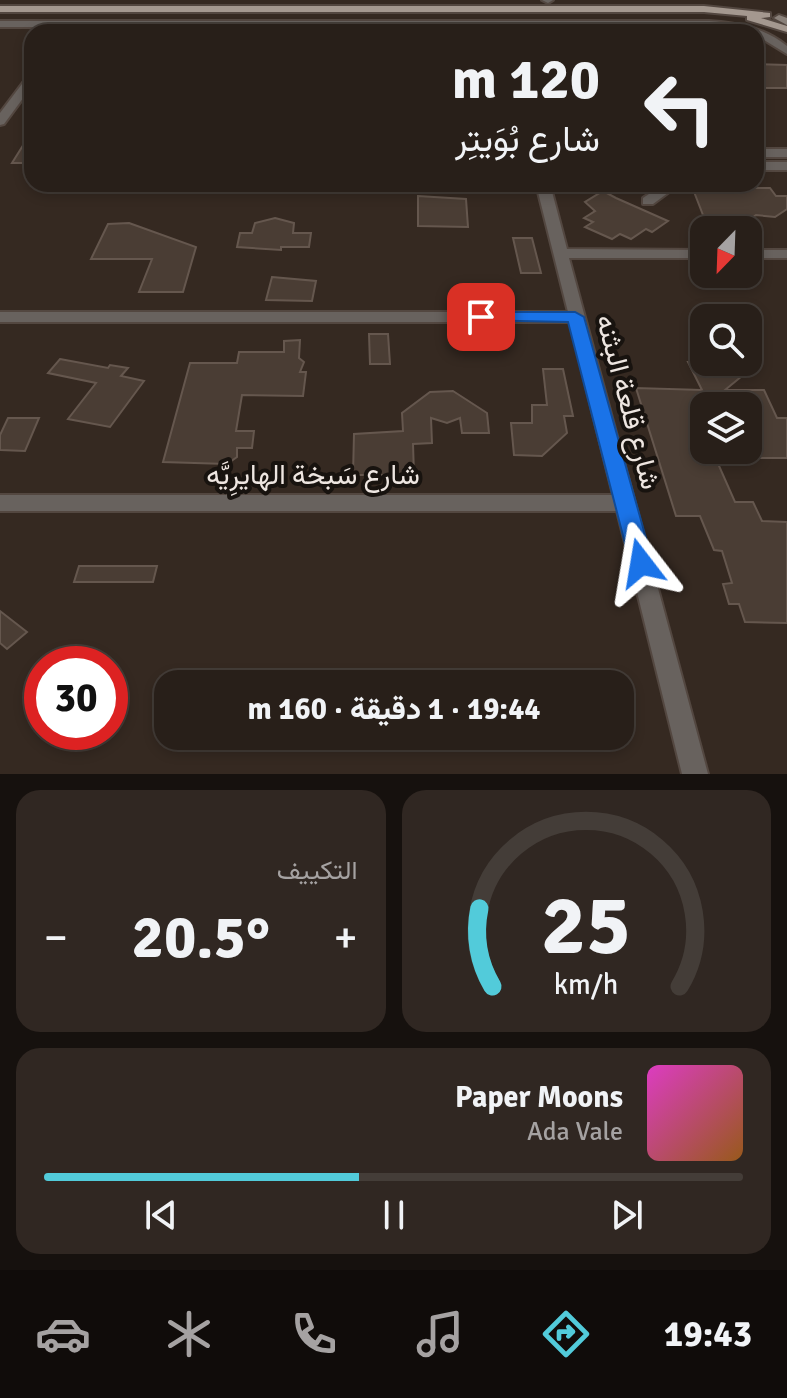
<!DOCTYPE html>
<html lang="ar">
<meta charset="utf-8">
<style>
body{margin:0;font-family:Signika,Vazirmatn,sans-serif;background:#302722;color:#f1f3f6;direction:rtl;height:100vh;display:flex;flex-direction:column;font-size:30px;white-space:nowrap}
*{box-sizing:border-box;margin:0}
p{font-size:26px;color:#a5a2a2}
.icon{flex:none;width:44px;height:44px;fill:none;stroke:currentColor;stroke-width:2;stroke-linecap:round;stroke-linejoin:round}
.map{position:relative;height:774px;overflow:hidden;direction:ltr}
.sheet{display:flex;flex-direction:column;gap:16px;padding:16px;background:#16110e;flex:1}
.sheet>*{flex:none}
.banner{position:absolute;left:24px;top:24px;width:740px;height:168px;border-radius:24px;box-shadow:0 4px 12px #0003,0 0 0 2px #443d38;direction:rtl;background:#281f19;color:#f1f3f6;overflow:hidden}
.needle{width:52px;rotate:203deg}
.tools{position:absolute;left:690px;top:216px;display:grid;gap:16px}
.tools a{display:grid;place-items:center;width:72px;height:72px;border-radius:16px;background:#281f19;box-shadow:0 4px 12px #0003,0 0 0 2px #443d38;font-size:40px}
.speed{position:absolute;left:24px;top:646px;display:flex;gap:16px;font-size:40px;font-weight:700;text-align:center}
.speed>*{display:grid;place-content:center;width:104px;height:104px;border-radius:50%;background:#281f19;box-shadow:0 4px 12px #0003,0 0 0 2px #443d38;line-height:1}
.speed .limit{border:12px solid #d22;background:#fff;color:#111}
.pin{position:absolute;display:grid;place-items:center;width:68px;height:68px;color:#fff;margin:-34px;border-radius:16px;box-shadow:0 4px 12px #0006}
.me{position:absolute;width:88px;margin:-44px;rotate:346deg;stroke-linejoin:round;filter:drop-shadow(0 0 6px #0008)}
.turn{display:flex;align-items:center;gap:28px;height:168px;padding:0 32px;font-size:36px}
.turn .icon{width:104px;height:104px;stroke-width:2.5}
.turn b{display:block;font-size:56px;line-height:68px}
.big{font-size:60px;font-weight:800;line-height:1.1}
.sheet .widget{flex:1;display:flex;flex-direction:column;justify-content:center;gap:12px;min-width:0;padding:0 28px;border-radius:24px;background:#302722}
.sheet .dial{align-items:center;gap:0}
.dial svg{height:208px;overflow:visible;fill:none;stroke:#443d38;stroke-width:7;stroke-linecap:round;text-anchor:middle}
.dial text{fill:#f1f3f6;stroke:none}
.song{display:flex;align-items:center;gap:24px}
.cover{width:96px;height:96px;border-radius:12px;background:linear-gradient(135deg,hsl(310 70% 55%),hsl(30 70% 35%))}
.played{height:8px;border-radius:4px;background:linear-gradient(90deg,#52cbda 45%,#443d38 45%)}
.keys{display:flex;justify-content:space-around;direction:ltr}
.heat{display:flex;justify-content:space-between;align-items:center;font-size:44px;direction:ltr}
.sheet .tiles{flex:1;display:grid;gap:16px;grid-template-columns:1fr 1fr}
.widget:last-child{grid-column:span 2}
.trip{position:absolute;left:154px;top:670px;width:480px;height:80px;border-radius:24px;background:#281f19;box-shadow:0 4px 12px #0003,0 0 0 2px #443d38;font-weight:800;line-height:80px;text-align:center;direction:rtl}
.tabs{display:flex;height:128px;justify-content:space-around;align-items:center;background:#100c0a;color:#a5a2a2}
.tabs .icon{width:56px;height:56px}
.tabs .active{color:#52cbda}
.tabs b{font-size:36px;color:#f1f3f6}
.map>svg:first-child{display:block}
.building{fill:#4a3d34;stroke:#65574e;stroke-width:2}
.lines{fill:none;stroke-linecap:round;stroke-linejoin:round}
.street-casing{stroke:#534740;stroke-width:4}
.secondary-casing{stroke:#534740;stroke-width:4}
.primary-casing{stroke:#534740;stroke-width:4}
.street{fill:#68625e;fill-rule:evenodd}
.secondary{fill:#8a817a;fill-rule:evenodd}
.primary{fill:#a4988f;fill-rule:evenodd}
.route{fill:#1a73e8;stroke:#114b97;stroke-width:2}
.labels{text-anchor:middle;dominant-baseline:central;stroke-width:8;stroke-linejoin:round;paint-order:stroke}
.street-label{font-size:28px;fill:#eee6e1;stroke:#18130f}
</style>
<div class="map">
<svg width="787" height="774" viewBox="0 0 787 774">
<rect width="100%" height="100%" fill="#352921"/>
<!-- building -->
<g class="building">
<path d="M756,64l31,1v23h-31z"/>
<path d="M32,131v32h-20z"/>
<path d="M691,184h16l2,4h61l6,8h11v13l-12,8 -19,-2 -19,13 -34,-13z"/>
<path d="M603,191l13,7 52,23 -16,11 -6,-3 -15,10 -11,-5 -8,5 -27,-12 8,-5 -9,-4 11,-7 -10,-9z"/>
<path d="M418,196l48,3 2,28 -50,-1z"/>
<path d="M275,218l19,5 -1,10h18l-2,14h-28v3l-44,-3 3,-14h12l3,-10z"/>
<path d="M129,223l67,24 -13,45h-44l13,-33h-61l17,-35z"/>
<path d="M513,238h19l9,35h-20z"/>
<path d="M272,277l44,4 -4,20 -46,-1z"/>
<path d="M369,334h19l2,30h-20z"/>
<path d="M300,340l-1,18 5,4 -4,10h6l-3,24 -61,-1 -6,36h18l-2,17h-15v9l-10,7 -64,-2 27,-99h47l2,-11h45v-11z"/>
<path d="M60,359l48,9 2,-3 18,3 -7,8 23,5 -34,46 -42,-8 28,-36 -48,-10z"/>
<path d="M688,362h71l-34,28h39l13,28h10v40h-39v-52h-44v44h8l23,52h18l9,19 25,1v101l-42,-1 -6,-18h-10l-6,-20 9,-1 -10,-32 -8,-1 -14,-34h-24l-40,-128 66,2z"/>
<path d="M543,369h20l10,47h-9l3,17 -25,23 -28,-1 -3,-32h21v-18h15z"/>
<path d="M453,391l34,22 2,20h-27l-2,-15 -13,5 -16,-5 1,25 -19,1 1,31h-61l1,-41 49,-3 -1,-18 28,-21z"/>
<path d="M8,418h31l-14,33 -25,-1v-15z"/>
<path d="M79,566h78l-4,16h-79z"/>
<path d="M0,611l27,21 -20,17 -7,-6z"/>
</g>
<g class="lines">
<defs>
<g id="street">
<path d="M542,0h11l-5,3z"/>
<path d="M0,21h709c28,2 55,6 78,25v8l-31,-19v-3l-47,-5h-709z"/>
<path d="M32,75v11l-28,38 -4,1v-12l28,-37z"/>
<rect x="756" y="149" width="31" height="8"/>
<path d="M756,162h31v8h-30z"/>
<path d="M536,184h14l17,65 137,1v8h-135l139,516h-26l-65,-263h-617v-16h613l-43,-173h-570v-10h568z"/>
<path d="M664,184h16l-27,20h-10v-6z"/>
<rect x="748" y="250" width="39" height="8"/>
</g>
<path id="secondary" d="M779,15l8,3v7l-13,-7z"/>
<path id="primary" d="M0,6h704l66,7v4l-9,1 26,8v6l-40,-12v-4l-43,-4h-704z"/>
</defs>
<!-- street casing -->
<use href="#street" class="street-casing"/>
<!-- secondary casing -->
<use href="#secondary" class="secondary-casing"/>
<!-- primary casing -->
<use href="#primary" class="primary-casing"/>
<!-- street -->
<use href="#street" class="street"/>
<!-- secondary -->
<use href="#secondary" class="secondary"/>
<!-- primary -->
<use href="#primary" class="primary"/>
</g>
<!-- route -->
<path class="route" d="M481,312h94l9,5 69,246 -4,7 -8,3 -7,-3 -4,-7 -62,-241 -93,-2 -3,-3z"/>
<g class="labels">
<!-- street labels -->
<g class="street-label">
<text transform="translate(628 402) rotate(75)">شارع قلعة البثنه</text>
<text x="313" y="475">شارع سَبخة الهايرِيَّه</text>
</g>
</g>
</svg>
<div class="tools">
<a><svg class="needle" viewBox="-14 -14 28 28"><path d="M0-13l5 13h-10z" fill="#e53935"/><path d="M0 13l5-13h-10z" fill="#a5a2a2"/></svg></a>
<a><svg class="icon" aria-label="search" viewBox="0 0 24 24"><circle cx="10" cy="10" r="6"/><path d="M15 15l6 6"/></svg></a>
<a><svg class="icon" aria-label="layers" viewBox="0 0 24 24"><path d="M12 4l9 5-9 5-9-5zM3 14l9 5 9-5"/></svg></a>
</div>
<div class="speed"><div class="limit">30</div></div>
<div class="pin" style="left:481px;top:317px;background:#d93025"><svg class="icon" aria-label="arrive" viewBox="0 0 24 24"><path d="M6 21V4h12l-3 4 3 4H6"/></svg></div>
<svg class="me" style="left:641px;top:563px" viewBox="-20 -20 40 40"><path d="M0-17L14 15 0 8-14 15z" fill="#1a73e8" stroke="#fff" stroke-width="4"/></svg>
<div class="trip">19:44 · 1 دقيقة · 160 m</div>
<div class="banner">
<div class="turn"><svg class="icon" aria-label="left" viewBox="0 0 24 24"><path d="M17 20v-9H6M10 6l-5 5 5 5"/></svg><div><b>120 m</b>شارع بُوَيتِر</div></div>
</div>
</div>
<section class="sheet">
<div class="tiles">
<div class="widget dial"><svg viewBox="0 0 100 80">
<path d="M14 69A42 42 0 1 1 86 69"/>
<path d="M14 69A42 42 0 0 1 9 39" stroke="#52cbda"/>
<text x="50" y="56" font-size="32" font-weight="700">25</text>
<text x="50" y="72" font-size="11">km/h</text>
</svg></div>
<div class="widget"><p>التكييف</p>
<div class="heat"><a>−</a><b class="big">20.5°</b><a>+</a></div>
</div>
<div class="widget">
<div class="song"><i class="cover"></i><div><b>Paper Moons</b><p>Ada Vale</p></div></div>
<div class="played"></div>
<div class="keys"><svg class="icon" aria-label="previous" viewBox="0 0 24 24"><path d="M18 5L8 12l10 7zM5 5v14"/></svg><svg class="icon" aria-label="pause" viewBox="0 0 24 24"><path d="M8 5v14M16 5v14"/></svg><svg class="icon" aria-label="next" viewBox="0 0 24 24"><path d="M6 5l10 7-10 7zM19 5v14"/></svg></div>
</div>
</div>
</section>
<nav class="tabs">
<b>19:43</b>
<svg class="icon active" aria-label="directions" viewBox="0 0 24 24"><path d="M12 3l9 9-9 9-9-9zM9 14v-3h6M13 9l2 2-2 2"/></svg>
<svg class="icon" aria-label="music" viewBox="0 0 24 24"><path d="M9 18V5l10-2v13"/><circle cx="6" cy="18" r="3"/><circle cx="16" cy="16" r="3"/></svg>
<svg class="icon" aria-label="phone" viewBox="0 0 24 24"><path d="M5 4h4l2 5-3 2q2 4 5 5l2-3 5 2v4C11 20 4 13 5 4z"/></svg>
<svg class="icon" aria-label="climate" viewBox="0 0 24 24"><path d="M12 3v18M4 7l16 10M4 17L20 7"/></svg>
<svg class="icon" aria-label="car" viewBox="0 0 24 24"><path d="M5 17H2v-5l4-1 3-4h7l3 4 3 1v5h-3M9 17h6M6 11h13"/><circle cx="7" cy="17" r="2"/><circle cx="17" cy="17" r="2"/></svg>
</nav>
